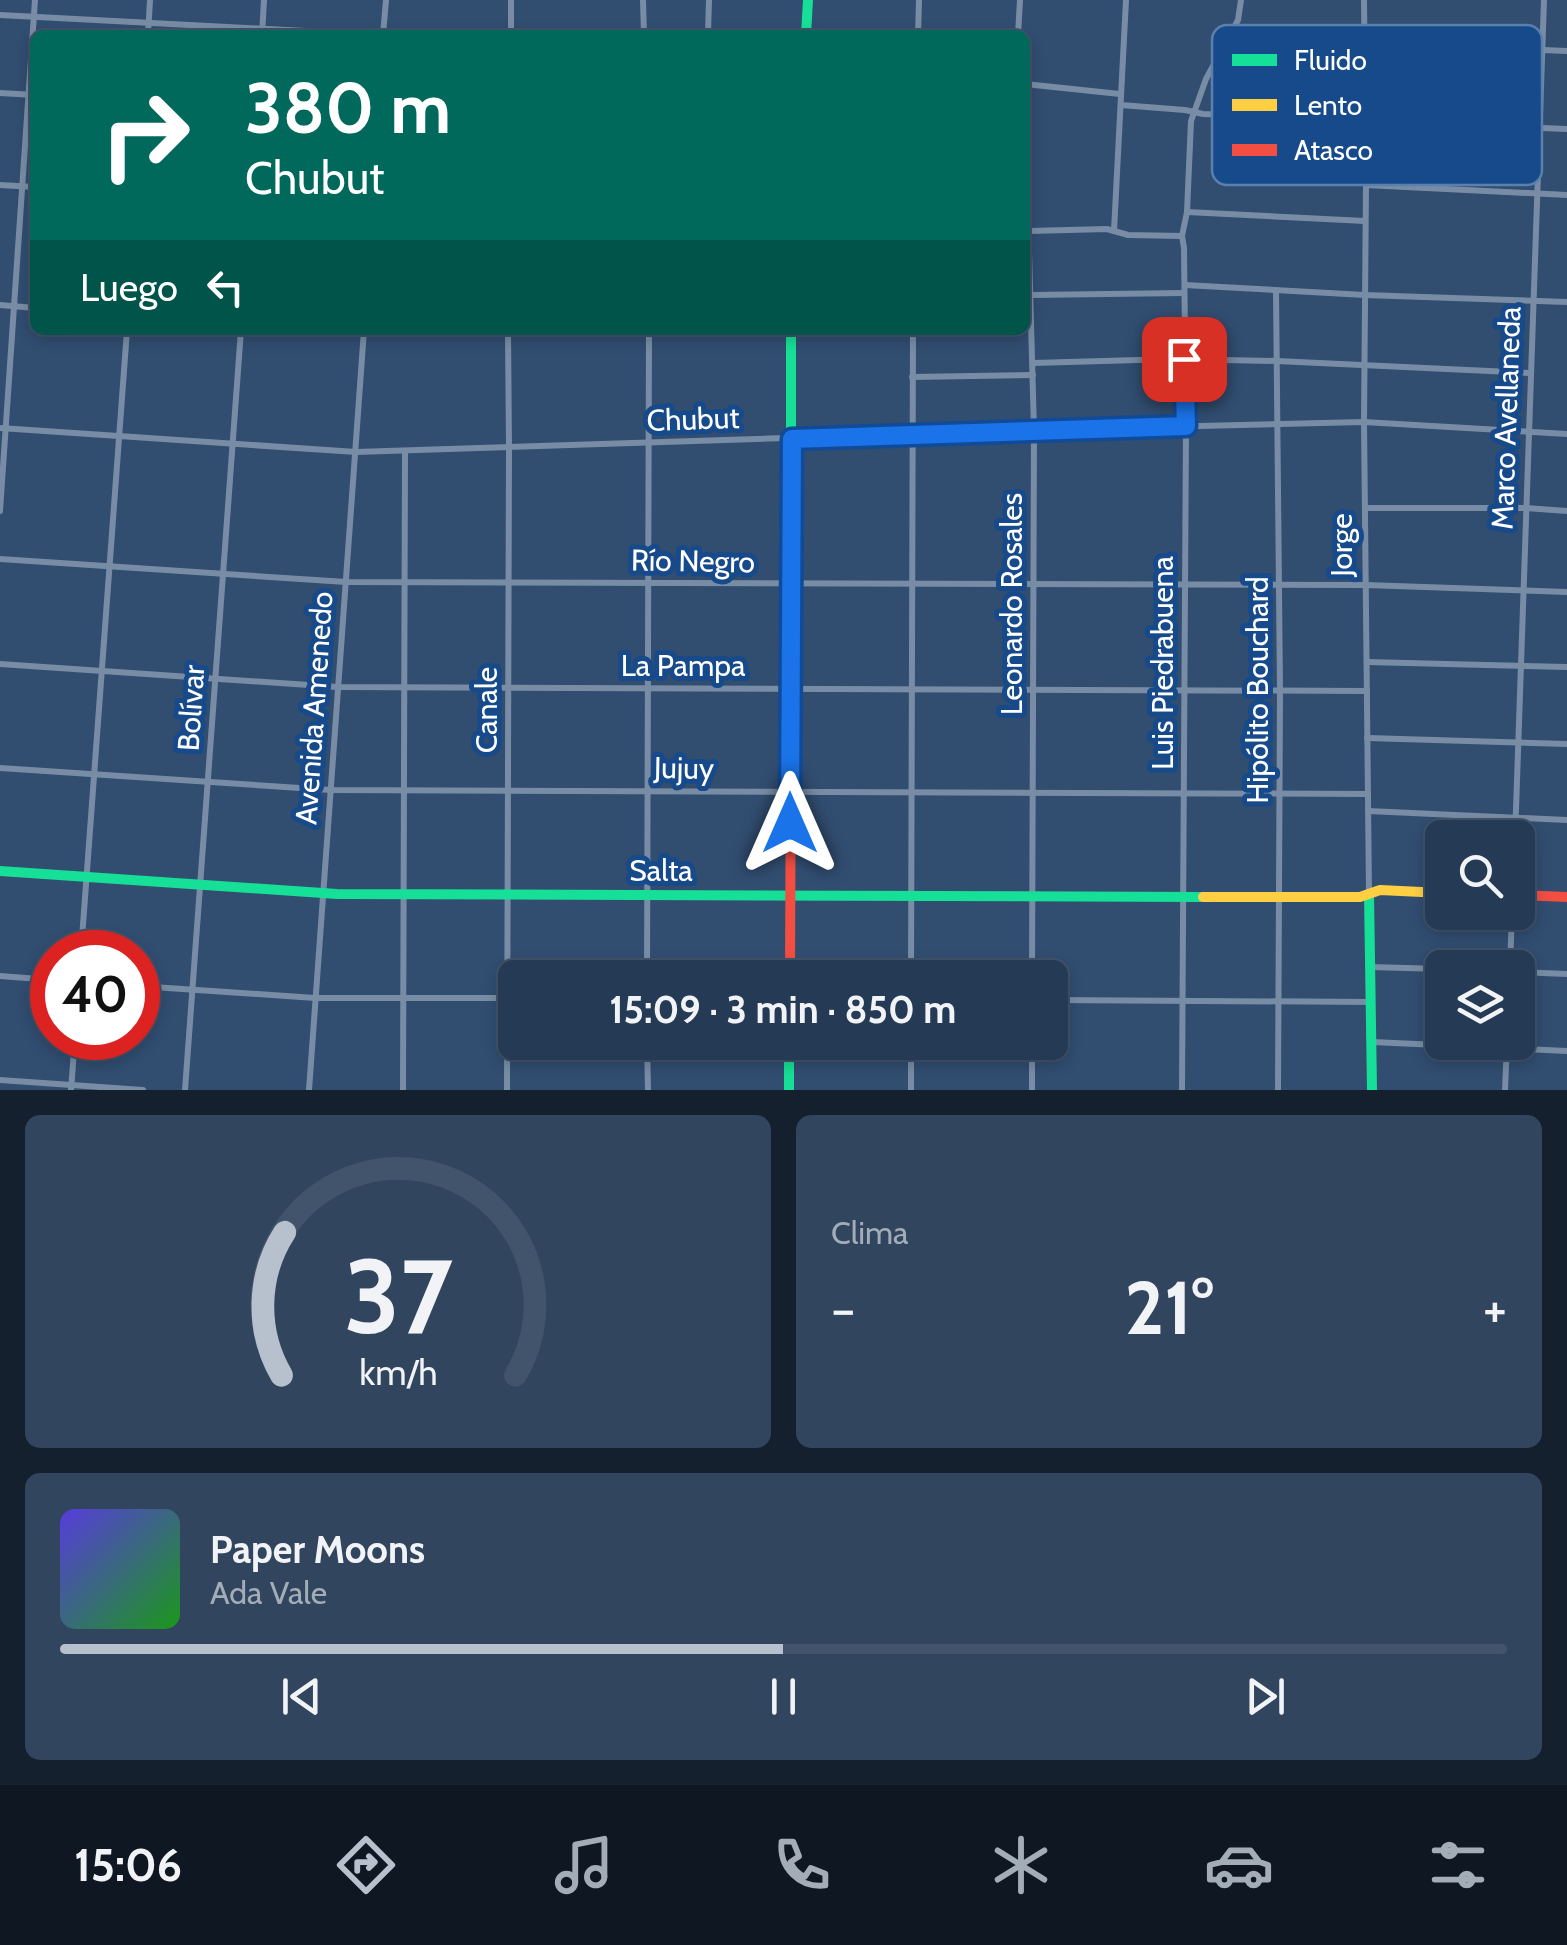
<!DOCTYPE html>
<html lang="es">
<meta charset="utf-8">
<style>
body{margin:0;font-family:Cabin,sans-serif;background:#31455e;color:#f1f3f6;height:100vh;display:flex;flex-direction:column;font-size:38px;white-space:nowrap}
*{box-sizing:border-box;margin:0}
p{font-size:32px;color:#a3adb8}
.icon{flex:none;width:55px;height:55px;fill:none;stroke:currentColor;stroke-width:2;stroke-linecap:round;stroke-linejoin:round}
.map{position:relative;height:1090px;overflow:hidden}
.sheet{display:flex;flex-direction:column;gap:25px;padding:25px;background:#14202e;flex:1}
.sheet>*{flex:none}
.top-card{position:absolute;left:30px;top:30px;width:1000px;height:305px;border-radius:15px;box-shadow:0 5px 15px #0003,0 0 0 2px #42546b;background:#00695c;color:#fff;overflow:hidden}
.fabs{position:absolute;left:1425px;top:820px;display:grid;gap:20px}
.fabs a{display:grid;place-items:center;width:110px;height:110px;border-radius:15px;background:#253a54;box-shadow:0 5px 15px #0003,0 0 0 2px #42546b;font-size:50px}
.speed{position:absolute;left:30px;top:930px;display:flex;gap:20px;font-size:50px;font-weight:700;text-align:center}
.speed>*{display:grid;place-content:center;width:130px;height:130px;border-radius:50%;background:#253a54;box-shadow:0 5px 15px #0003,0 0 0 2px #42546b;line-height:1}
.speed .limit{border:15px solid #d22;background:#fff;color:#111}
.pin{position:absolute;display:grid;place-items:center;width:85px;height:85px;color:#fff;margin:-42px;border-radius:20px;box-shadow:0 5px 15px #0006}
.me{position:absolute;width:110px;margin:-55px;rotate:0deg;stroke-linejoin:round;filter:drop-shadow(0 0 8px #0008)}
.turn{display:flex;align-items:center;gap:35px;height:210px;padding:0 50px;font-size:45px}
.turn .icon{width:130px;height:130px;stroke-width:2.5}
.turn b{display:block;font-size:70px;line-height:85px}
.then{display:flex;align-items:center;height:95px;padding:0 50px;background:#0003;gap:20px;font-size:38px}
.big{font-size:75px;font-weight:800;line-height:1.1}
.sheet .widget{flex:1;display:flex;flex-direction:column;justify-content:center;gap:15px;min-width:0;padding:0 35px;border-radius:15px;background:#31455e}
.sheet .dial{align-items:center;gap:0}
.dial svg{height:260px;overflow:visible;fill:none;stroke:#42546b;stroke-width:7;stroke-linecap:round;text-anchor:middle}
.dial text{fill:#f1f3f6;stroke:none}
.song{display:flex;align-items:center;gap:30px}
.cover{width:120px;height:120px;border-radius:15px;background:linear-gradient(135deg,hsl(250 70% 55%),hsl(120 70% 35%))}
.played{height:10px;border-radius:5px;background:linear-gradient(90deg,#b7c1cd 50%,#42546b 50%)}
.keys{display:flex;justify-content:space-around;direction:ltr}
.heat{display:flex;justify-content:space-between;align-items:center;font-size:55px;direction:ltr}
.sheet .tiles{flex:1;display:grid;gap:25px;grid-template-columns:1fr 1fr}
.widget:last-child{grid-column:span 2}
.trip{position:absolute;left:498px;top:960px;width:570px;height:100px;border-radius:15px;background:#253a54;box-shadow:0 5px 15px #0003,0 0 0 2px #42546b;font-weight:800;line-height:100px;text-align:center}
.tabs{display:flex;height:160px;justify-content:space-around;align-items:center;background:#0f1722;color:#a3adb8}
.tabs .icon{width:70px;height:70px}
.tabs .selected{color:#b7c1cd}
.tabs b{font-size:45px;color:#f1f3f6}
.map>svg:first-child{display:block}
.lines{fill:none;stroke-linecap:round;stroke-linejoin:round}
.street{stroke:#788da5;stroke-width:6}
.fast{stroke:#16e098;stroke-width:10}
.slow{stroke:#ffcf43;stroke-width:10}
.jam{stroke:#f24e42;stroke-width:10}
.route-casing{stroke:#114b97;stroke-width:25}
.route{stroke:#1a73e8;stroke-width:18}
.labels{text-anchor:middle;dominant-baseline:central;stroke-width:10;stroke-linejoin:round;paint-order:stroke}
.street-label{font-size:30px;fill:#fff;stroke:#164a8b}
.key{fill:#164a8b;stroke:#5c80ae;stroke-width:2.5}
.key-label{font-size:28px;fill:#fff}
</style>
<div class="map">
<svg width="1567" height="1090" viewBox="0 0 1567 1090">
<rect width="100%" height="100%" fill="#314d70"/>
<g class="lines">
<!-- street -->
<g class="street">
<path d="M511,0v35"/>
<path d="M643,0l1,35"/>
<path d="M1364,0l2,185 -2,237 5,471"/>
<path d="M0,15l382,20"/>
<path d="M1232,32l133,11 202,8"/>
<path d="M708,34l1,-34"/>
<path d="M148,35l2,-35"/>
<path d="M262,35l2,-35"/>
<path d="M383,35l3,-35"/>
<path d="M687,35l119,-3"/>
<path d="M918,35l1,-35"/>
<path d="M1018,35l2,-35"/>
<path d="M1025,84l95,10"/>
<path d="M0,93l35,2"/>
<path d="M1121,105l64,5 18,4 364,15"/>
<path d="M0,185l35,2"/>
<path d="M1366,185l201,10"/>
<path d="M1025,211l3,4 6,215 -2,548"/>
<path d="M1187,212l178,9"/>
<path d="M1029,231l78,-2 21,6 54,1"/>
<path d="M1114,231l12,-231"/>
<path d="M1185,285l180,10 202,7"/>
<path d="M1276,290l4,400 -2,400"/>
<path d="M1031,295l153,-2"/>
<path d="M0,305l35,3"/>
<path d="M361,330h183"/>
<path d="M1033,363l140,-4 104,2 253,12"/>
<path d="M912,377l121,-2"/>
<path d="M0,428l356,24 678,-22 330,-8 203,12"/>
<path d="M1366,508h160l41,3"/>
<path d="M0,511l35,-511"/>
<path d="M0,559l346,23 1020,3 201,7"/>
<path d="M1367,662l200,5"/>
<path d="M0,664l338,23 1029,4"/>
<path d="M1367,738l200,6"/>
<path d="M0,768l331,22 1037,4"/>
<path d="M1368,811l199,9"/>
<path d="M1515,838l29,-838"/>
<path d="M81,952l46,-622"/>
<path d="M1370,967l72,2"/>
<path d="M1510,968l2,-56"/>
<path d="M1518,972l49,2"/>
<path d="M0,976l52,4"/>
<path d="M647,978l2,-648"/>
<path d="M911,978l2,-648"/>
<path d="M138,986l177,12h200"/>
<path d="M1050,1000l321,2"/>
<path d="M647,1042l1,48"/>
<path d="M911,1042v48"/>
<path d="M1032,1042v48"/>
<path d="M1372,1042l195,9"/>
<path d="M0,1080l143,10"/>
<path d="M71,1090l4,-52"/>
<path d="M185,1090l56,-760"/>
<path d="M309,1090l55,-760"/>
<path d="M403,1090l2,-639"/>
<path d="M507,1090l2,-642 -1,-118"/>
<path d="M1182,1090l4,-664 -2,-178 -2,-12 5,-24 4,-91 15,-42 32,-59 3,-20"/>
<path d="M1505,1090l2,-48"/>
</g>
<!-- fast -->
<g class="fast">
<path d="M806,35l2,-35"/>
<path d="M791,330v396"/>
<path d="M0,871l337,23 866,3"/>
<path d="M1369,894l3,196"/>
<path d="M789,1042v48"/>
</g>
<!-- slow -->
<path class="slow" d="M1203,897h157l20,-7 62,3"/>
<!-- jam -->
<g class="jam">
<path d="M1518,895l49,2"/>
<path d="M790,978l1,-252"/>
</g>
</g>
<g class="lines">
<defs>
<path id="route" d="M790,823l2,-384 394,-13 -2,-67"/>
</defs>
<!-- route casing -->
<use href="#route" class="route-casing"/>
<!-- route -->
<use href="#route" class="route"/>
</g>
<g class="labels">
<!-- street labels -->
<g class="street-label">
<text transform="translate(1506 418) rotate(-88)">Marco Avellaneda</text>
<text transform="translate(693 419) rotate(-2)">Chubut</text>
<text transform="translate(1341 545) rotate(-90)">Jorge</text>
<text transform="translate(693 561) rotate(1)">Río Negro</text>
<text transform="translate(1011 604) rotate(-90)">Leonardo Rosales</text>
<text transform="translate(1162 663) rotate(-90)">Luis Piedrabuena</text>
<text x="683" y="665">La Pampa</text>
<text transform="translate(1257 690) rotate(-90)">Hipólito Bouchard</text>
<text transform="translate(191 708) rotate(-86)">Bolívar</text>
<text transform="translate(314 708) rotate(-86)">Avenida Amenedo</text>
<text transform="translate(486 710) rotate(-90)">Canale</text>
<text transform="translate(684 768) rotate(1)">Jujuy</text>
<text x="661" y="870">Salta</text>
</g>
</g>
<!-- legend -->
<rect x="1212" y="25" width="330" height="160" rx="15" class="key"/>
<rect x="1232" y="54" width="45" height="12" fill="#16e098"/>
<rect x="1232" y="99" width="45" height="12" fill="#ffcf43"/>
<rect x="1232" y="144" width="45" height="12" fill="#f24e42"/>
<g class="key-label">
<text x="1294" y="70">Fluido</text>
<text x="1294" y="115">Lento</text>
<text x="1294" y="160">Atasco</text>
</g>
</svg>
<div class="fabs">
<a><svg class="icon" aria-label="search" viewBox="0 0 24 24"><circle cx="10" cy="10" r="6"/><path d="M15 15l6 6"/></svg></a>
<a><svg class="icon" aria-label="layers" viewBox="0 0 24 24"><path d="M12 4l9 5-9 5-9-5zM3 14l9 5 9-5"/></svg></a>
</div>
<div class="speed"><div class="limit">40</div></div>
<div class="pin" style="left:1184px;top:359px;background:#d93025"><svg class="icon" aria-label="arrive" viewBox="0 0 24 24"><path d="M6 21V4h12l-3 4 3 4H6"/></svg></div>
<svg class="me" style="left:790px;top:823px" viewBox="-20 -20 40 40"><path d="M0-17L14 15 0 8-14 15z" fill="#1a73e8" stroke="#fff" stroke-width="4"/></svg>
<div class="trip">15:09 · 3 min · 850 m</div>
<div class="top-card">
<div class="turn"><svg class="icon" aria-label="right" viewBox="0 0 24 24"><path d="M7 20v-9h11M14 6l5 5-5 5"/></svg><div><b>380 m</b>Chubut</div></div>
<div class="then">Luego<svg class="icon" aria-label="left" viewBox="0 0 24 24"><path d="M17 20v-9H6M10 6l-5 5 5 5"/></svg></div>
</div>
</div>
<section class="sheet">
<div class="tiles">
<div class="widget dial"><svg viewBox="0 0 100 80">
<path d="M14 69A42 42 0 1 1 86 69"/>
<path d="M14 69A42 42 0 0 1 15 25" stroke="#b7c1cd"/>
<text x="50" y="56" font-size="32" font-weight="700">37</text>
<text x="50" y="72" font-size="11">km/h</text>
</svg></div>
<div class="widget"><p>Clima</p>
<div class="heat"><a>−</a><b class="big">21°</b><a>+</a></div>
</div>
<div class="widget">
<div class="song"><i class="cover"></i><div><b>Paper Moons</b><p>Ada Vale</p></div></div>
<div class="played"></div>
<div class="keys"><svg class="icon" aria-label="previous" viewBox="0 0 24 24"><path d="M18 5L8 12l10 7zM5 5v14"/></svg><svg class="icon" aria-label="pause" viewBox="0 0 24 24"><path d="M8 5v14M16 5v14"/></svg><svg class="icon" aria-label="next" viewBox="0 0 24 24"><path d="M6 5l10 7-10 7zM19 5v14"/></svg></div>
</div>
</div>
</section>
<nav class="tabs">
<b>15:06</b>
<svg class="icon selected" aria-label="directions" viewBox="0 0 24 24"><path d="M12 3l9 9-9 9-9-9zM9 14v-3h6M13 9l2 2-2 2"/></svg>
<svg class="icon" aria-label="music" viewBox="0 0 24 24"><path d="M9 18V5l10-2v13"/><circle cx="6" cy="18" r="3"/><circle cx="16" cy="16" r="3"/></svg>
<svg class="icon" aria-label="phone" viewBox="0 0 24 24"><path d="M5 4h4l2 5-3 2q2 4 5 5l2-3 5 2v4C11 20 4 13 5 4z"/></svg>
<svg class="icon" aria-label="climate" viewBox="0 0 24 24"><path d="M12 3v18M4 7l16 10M4 17L20 7"/></svg>
<svg class="icon" aria-label="car" viewBox="0 0 24 24"><path d="M5 17H2v-5l4-1 3-4h7l3 4 3 1v5h-3M9 17h6M6 11h13"/><circle cx="7" cy="17" r="2"/><circle cx="17" cy="17" r="2"/></svg>
<svg class="icon" aria-label="filters" viewBox="0 0 24 24"><path d="M4 7h16M4 17h16"/><circle cx="9" cy="7" r="2"/><circle cx="15" cy="17" r="2"/></svg>
</nav>
